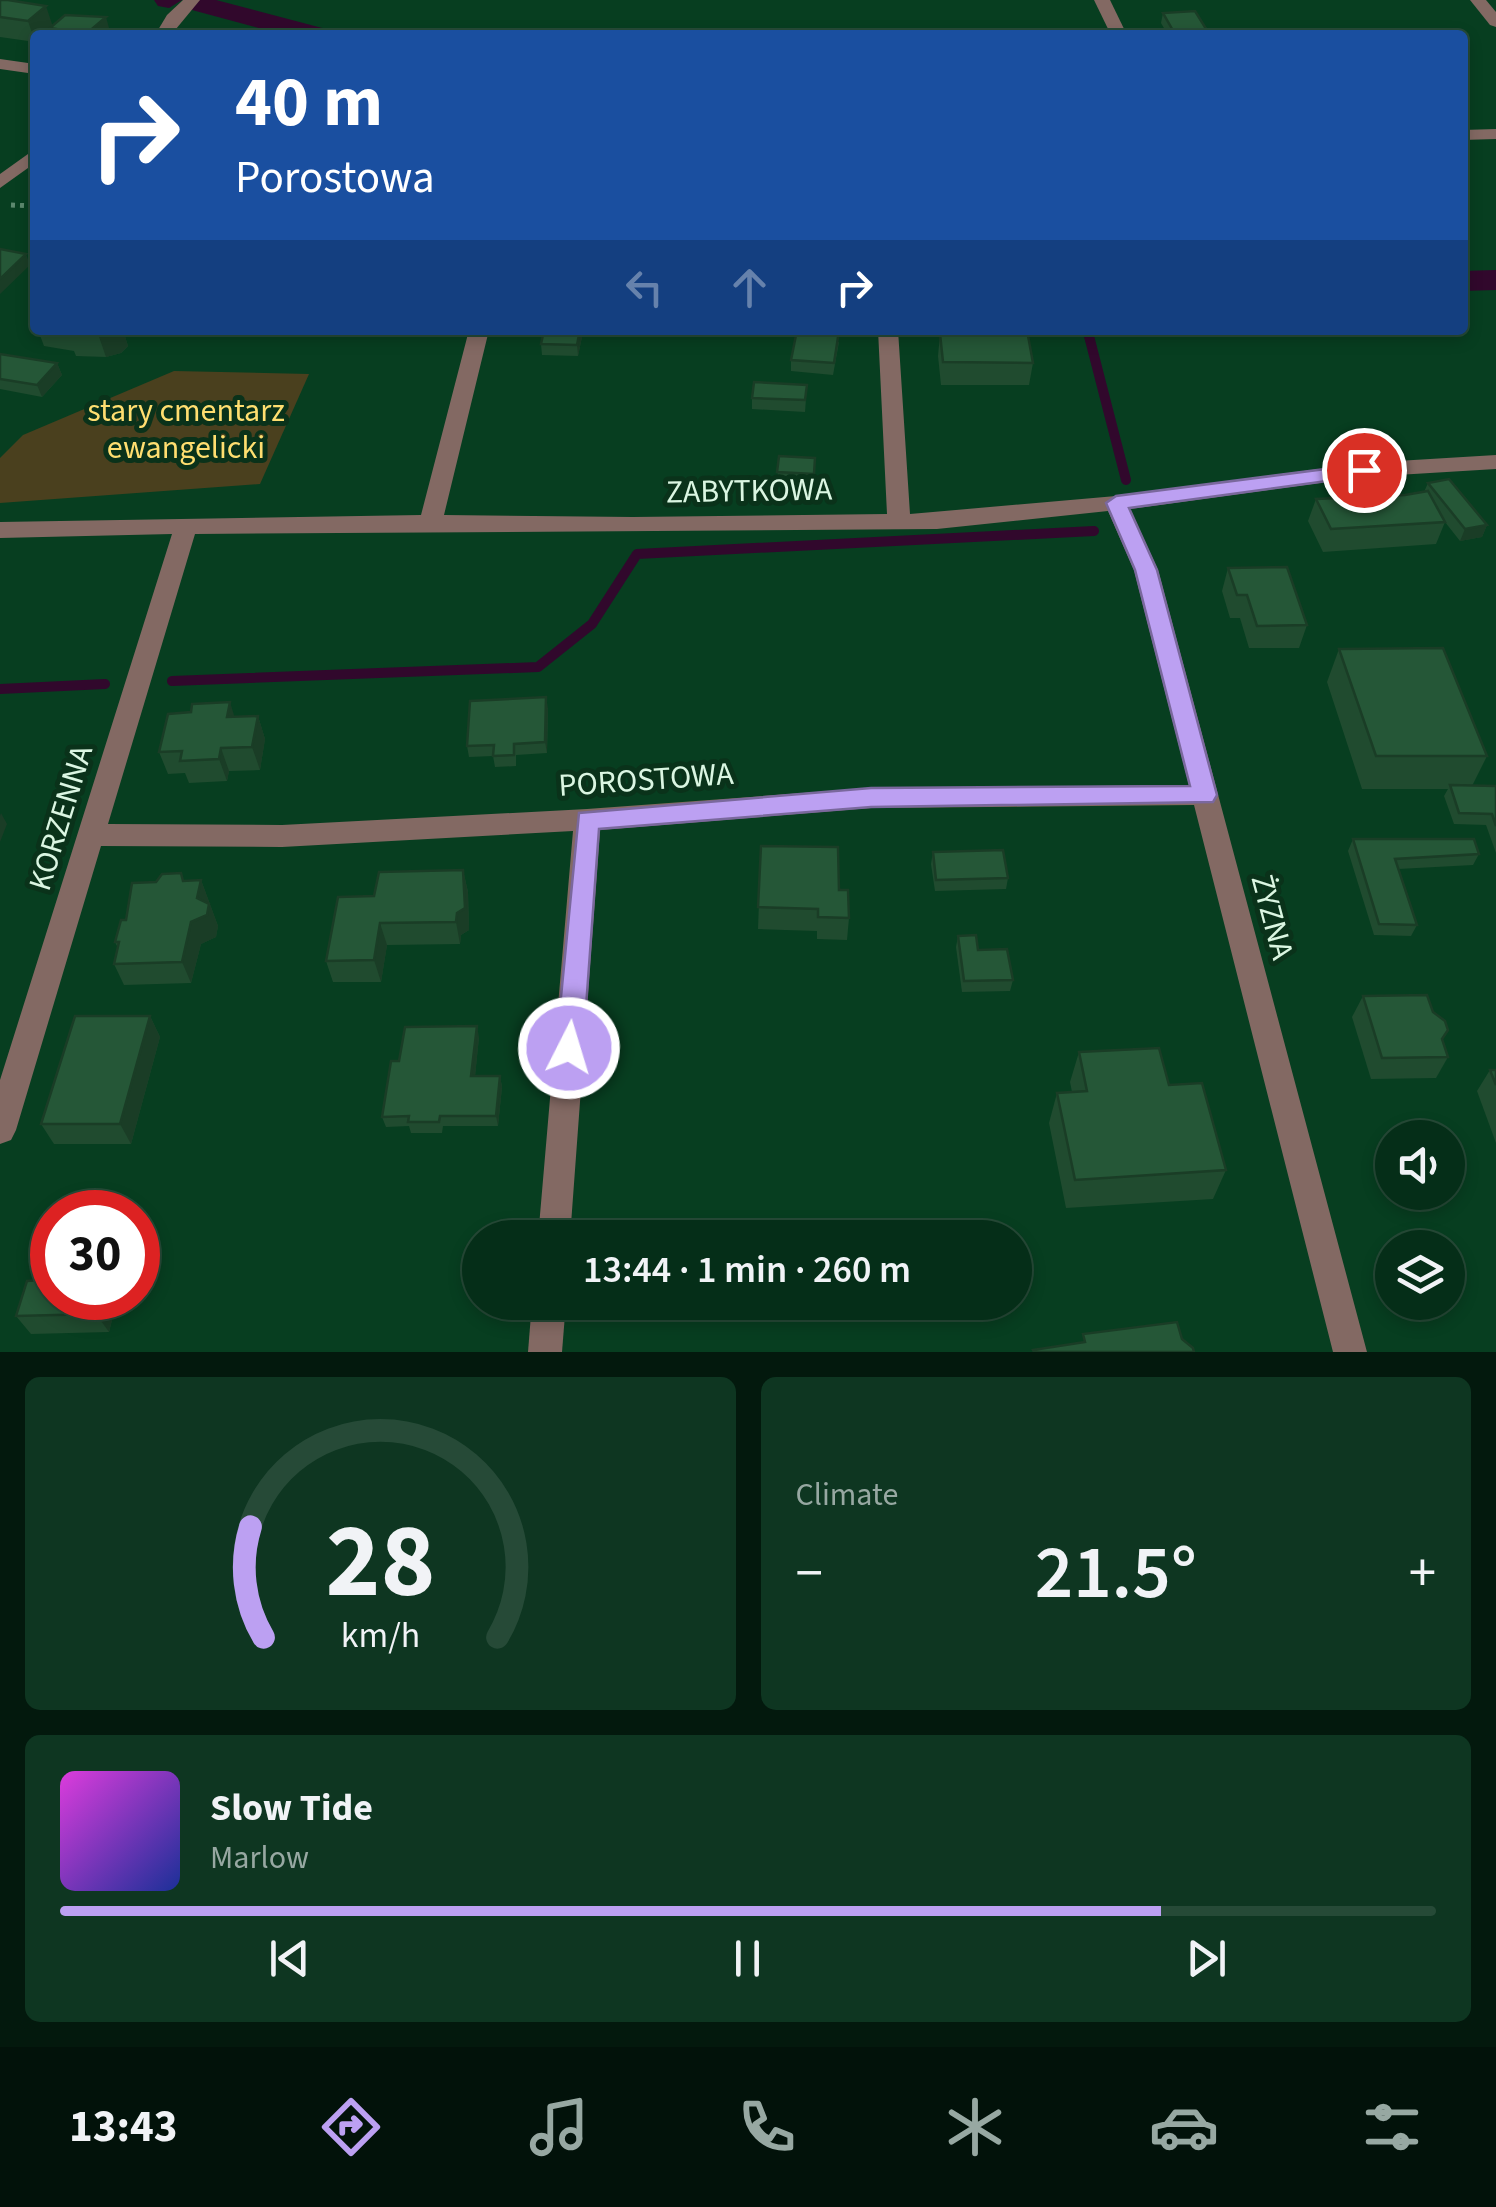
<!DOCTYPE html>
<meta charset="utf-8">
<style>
body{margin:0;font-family:"Source Sans 3",sans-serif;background:#0e3621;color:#f1f3f6;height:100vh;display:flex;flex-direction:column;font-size:38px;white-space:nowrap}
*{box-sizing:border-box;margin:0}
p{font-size:32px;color:#97a8a2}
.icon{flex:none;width:55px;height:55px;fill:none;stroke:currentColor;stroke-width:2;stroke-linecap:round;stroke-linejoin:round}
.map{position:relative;height:1352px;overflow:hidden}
.sheet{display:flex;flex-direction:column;gap:25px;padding:25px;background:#03190d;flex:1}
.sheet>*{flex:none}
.hud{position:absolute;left:30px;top:30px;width:1438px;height:305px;border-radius:10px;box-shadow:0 5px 15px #0003,0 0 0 2px #264a37;background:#1a4fa0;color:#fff;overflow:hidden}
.tools{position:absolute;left:1375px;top:1120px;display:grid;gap:20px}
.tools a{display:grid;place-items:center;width:90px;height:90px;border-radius:50%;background:#052e18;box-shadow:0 5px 15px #0003,0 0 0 2px #264a37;font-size:50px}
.speed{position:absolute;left:30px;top:1190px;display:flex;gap:20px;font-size:50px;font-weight:700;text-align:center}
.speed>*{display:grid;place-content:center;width:130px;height:130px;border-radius:50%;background:#052e18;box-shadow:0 5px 15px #0003,0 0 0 2px #264a37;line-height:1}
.speed .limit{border:15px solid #d22;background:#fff;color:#111}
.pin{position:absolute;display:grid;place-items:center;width:85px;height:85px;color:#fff;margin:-42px;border:5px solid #fff;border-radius:50%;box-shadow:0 2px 10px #0007}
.me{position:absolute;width:110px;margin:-55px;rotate:5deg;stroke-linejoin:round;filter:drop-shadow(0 0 8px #0008)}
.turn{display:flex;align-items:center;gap:35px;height:210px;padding:0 40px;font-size:45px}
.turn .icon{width:130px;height:130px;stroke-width:2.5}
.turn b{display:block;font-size:70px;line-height:85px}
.lanes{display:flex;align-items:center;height:95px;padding:0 40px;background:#0003;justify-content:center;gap:50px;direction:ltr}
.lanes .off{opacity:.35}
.big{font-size:75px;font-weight:600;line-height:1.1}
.sheet .widget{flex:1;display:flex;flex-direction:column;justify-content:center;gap:15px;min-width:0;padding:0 35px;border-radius:15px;background:#0e3621}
.sheet .dial{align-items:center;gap:0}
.dial svg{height:260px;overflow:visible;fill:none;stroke:#264a37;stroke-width:7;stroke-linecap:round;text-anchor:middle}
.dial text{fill:#f1f3f6;stroke:none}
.song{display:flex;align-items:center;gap:30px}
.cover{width:120px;height:120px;border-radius:15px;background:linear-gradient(135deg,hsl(300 70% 55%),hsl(230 70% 35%))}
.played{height:10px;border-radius:5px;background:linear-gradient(90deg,#bca0f2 80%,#264a37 80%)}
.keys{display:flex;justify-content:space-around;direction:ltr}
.heat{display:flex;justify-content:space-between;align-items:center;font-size:55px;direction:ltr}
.sheet .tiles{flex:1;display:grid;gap:25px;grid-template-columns:1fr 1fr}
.widget:last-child{grid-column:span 2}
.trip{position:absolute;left:462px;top:1220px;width:570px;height:100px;border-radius:50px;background:#052e18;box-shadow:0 5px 15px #0003,0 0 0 2px #264a37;font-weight:600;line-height:100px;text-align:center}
.menu{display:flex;height:160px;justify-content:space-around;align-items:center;background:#02120a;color:#97a8a2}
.menu .icon{width:70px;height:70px}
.menu .selected{color:#bca0f2}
.menu b{font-size:45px;color:#f1f3f6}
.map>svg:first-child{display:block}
.green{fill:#4a401e}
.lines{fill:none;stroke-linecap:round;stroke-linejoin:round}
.stream-far1{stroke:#31082c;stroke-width:8}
.stream{stroke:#31082c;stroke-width:10}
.canal{fill:#31082c;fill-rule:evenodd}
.path{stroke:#5c886e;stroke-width:5;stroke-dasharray:4 5;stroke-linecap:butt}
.minor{fill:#836963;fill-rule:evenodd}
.wall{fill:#204b2f}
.shaded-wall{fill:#1a3d26}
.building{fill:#255737;stroke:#1a3d26;stroke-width:2.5}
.route{fill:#bca0f2;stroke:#7a689d;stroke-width:2.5}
.labels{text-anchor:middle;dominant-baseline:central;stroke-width:10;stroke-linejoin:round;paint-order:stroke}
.park-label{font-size:32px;fill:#ffde70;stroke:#0a321a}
.street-label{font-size:32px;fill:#dbf6e2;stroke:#0a321a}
</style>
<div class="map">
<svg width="1496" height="1352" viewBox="0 0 1496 1352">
<rect width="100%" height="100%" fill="#073e20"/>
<!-- green -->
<path class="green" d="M174,371l135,3 -49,110 -260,19v-45l23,-23z"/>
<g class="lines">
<!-- stream-far1 -->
<path class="stream-far1" d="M1087,330l2,9"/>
<!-- stream -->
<g class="stream">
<path d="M1089,336l37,144"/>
<path d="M172,681l366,-14 54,-43 45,-70 457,-23"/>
<path d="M0,689l105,-5"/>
</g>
<!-- canal -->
<g class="canal">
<path d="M154,0h28l-13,8 -11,-2z"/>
<path d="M191,0h25l110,29 4,6h-45l-93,-25 -4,-6z"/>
<path d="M1496,270v20l-34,1v-20z"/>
</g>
<!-- path -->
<path class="path" d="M11,205l24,1"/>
<!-- minor -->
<g class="minor">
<path d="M183,0h17l-29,35h-16l12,-20z"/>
<path d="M1094,0h16l17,35h-16z"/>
<path d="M1470,0h16l10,12v15l-6,-2z"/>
<path d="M0,59l35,5v10l-35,-5z"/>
<path d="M1496,129v10l-34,1v-10z"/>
<path d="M35,149v14l-35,25v-14z"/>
<path d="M469,330h20l-45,185 189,2 254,-3 -9,-184h20l12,184 206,-18 248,-33 132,-8v14l-132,8 -234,32 28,61 209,782h-34l-139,-547 -323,3 -271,22 -30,408h-32l35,-407 -291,16 -181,-1 -85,284 -5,10 -11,4v-64l172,-546 -172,4v-16l421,-7zM1108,511l26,59 55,215 -318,3 -284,21 -305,16 -174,-1 87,-290 742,-5z"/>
<path d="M532,1302h34l-4,50h-34z"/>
</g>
</g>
<!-- wall -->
<g class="wall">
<path d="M0,0l52,26 59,9h-59l-2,-6 -15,13 -35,-5z"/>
<path d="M1163,13l45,19 -1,3h-39l-7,-12z"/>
<path d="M38,330h85l5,16 -7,7 -15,4 -30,-1 -2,-5 -30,-5z"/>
<path d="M544,330h42l-4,7 -4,19 -36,-1 -1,-11z"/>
<path d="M955,330h72l6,33 -4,22h-88l-3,-29 2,-22h15z"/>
<path d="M839,342l-6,33 -42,-4v-11z"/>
<path d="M0,354l57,9 5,12 -20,22 -42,-8z"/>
<path d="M807,385l-2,27 -53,-3v-11z"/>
<path d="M779,456l36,2 -1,27 -37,-1z"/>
<path d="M1428,483l59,42 -5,12 -22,4 -15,-19 -9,22 -113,8 -15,-31 8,-22 89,-4 19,-3z"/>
<path d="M1228,568l79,57 -8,23h-50l-9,-30h-10l-8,-27z"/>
<path d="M1339,649l148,107 -15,30h24v67l-10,-28 -32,-1 -10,-28 4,-7h-86l-35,-107z"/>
<path d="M548,708l-1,45 -31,2v11l-21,1 -2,-11 -24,1 -2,-11z"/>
<path d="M258,716l7,23 -5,31 -31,1 -2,10 -38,2 -4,-10 -17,1 -9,-22 76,-35z"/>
<path d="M1353,839l126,15 -6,11 -75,4 19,56 -6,11 -37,-1 -26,-84z"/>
<path d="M761,846l78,44 10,28 -2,22 -30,-1v-8l-59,-2z"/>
<path d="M933,852l75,26 -2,11 -71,2 -4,-27z"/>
<path d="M463,870l5,22 1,38 -8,5 -1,9 -73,1 -6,37h-48l-7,-21 48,-65z"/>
<path d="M201,880l17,46 -2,11 -15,7 -10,39 -67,2 -10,-21 4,-16 -3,-6 11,-22 58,-39z"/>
<path d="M958,936l20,14 35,30 -3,11 -48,1 -6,-45z"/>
<path d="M1363,996l79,44 6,17 -12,21 -65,1 -19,-62z"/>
<path d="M150,1016l10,21 -29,107h-77l-13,-20z"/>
<path d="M479,1037l-4,39h25l2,11 -4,39h-55l-1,7h-31l-2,-7 -23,1 -4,-10 17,-56z"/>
<path d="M1079,1052l90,33 57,85 -13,29 -147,9 -17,-85 8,-30 15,-1 -2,-10z"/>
<path d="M1490,1070h6v73l-19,-52z"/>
<path d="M138,1222l16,19 -13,60 -24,-1 -8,32 -78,2 -15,-18 36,-18h86z"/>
</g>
<!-- shaded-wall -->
<g class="shaded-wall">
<path d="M46,6l7,21 -10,8h-8v7l-7,-21z"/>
<path d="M106,17l5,18h-25z"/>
<path d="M26,254l4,11 -30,29v-15z"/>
<path d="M114,330h9l5,16 -7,7 -15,4 -8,-23z"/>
<path d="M580,330h6l-4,7 -4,19 -1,-11z"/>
<path d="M57,363l5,12 -20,22 -5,-12z"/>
<path d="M1487,525l-5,12 -22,4 5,-12z"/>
<path d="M546,697l2,11 -1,45 -2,-11z"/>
<path d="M230,702l7,23 -10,-8z"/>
<path d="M258,716l7,23 -5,31 -8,-23z"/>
<path d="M221,748l8,23 -2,10 -8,-22z"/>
<path d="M1,813l6,11 -7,18v-26z"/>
<path d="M463,870l5,22 1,38 -8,5 -1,9 -4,-22z"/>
<path d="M201,880l17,46 -2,11 -15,7 -10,39 -9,-21z"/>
<path d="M380,923l7,22 -6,37 -7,-22z"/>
<path d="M150,1016l10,21 -29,107 -11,-20z"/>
<path d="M477,1026l2,11 -5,50 -3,-11z"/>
<path d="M500,1076l2,11 -4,39 -2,-10z"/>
<path d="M142,1222l12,19 -13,60 -3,-6v-51z"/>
<path d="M101,1298h15l1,2 -8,32 -13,-18z"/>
</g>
<!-- building -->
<g class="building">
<path d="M0,0h8l38,6 -18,15 -28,-4z"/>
<path d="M1195,11l13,21 -33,2 -12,-21z"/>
<path d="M65,15l41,2 -20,17 -36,-6z"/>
<path d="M0,249l26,5 -26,25z"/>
<path d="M72,330h42l-16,4h-30z"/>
<path d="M544,330h36l-3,15 -36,-1z"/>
<path d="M797,330l42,1 -5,32 -43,-3z"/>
<path d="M957,330h70l6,33 -90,-1 -3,-28h17z"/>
<path d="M0,354l57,9 -20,22 -37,-6z"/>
<path d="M754,382l53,3 -2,15 -53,-2z"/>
<path d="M779,456l36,2 -1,16 -37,-2z"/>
<path d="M1449,479l38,46 -22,4 -37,-46z"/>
<path d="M1428,491l17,31 -114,7 -15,-30 89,-4z"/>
<path d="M1287,567l20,58 -50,1 -10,-31h-10l-9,-27z"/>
<path d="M1443,648l44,108h-111l-37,-107z"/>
<path d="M546,697l-1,45 -31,2v11l-21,1 1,-11 -27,1 3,-45z"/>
<path d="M230,702l-3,15 31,-1 -6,31 -31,1 -2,11 -39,2 2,-10 -23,1 9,-38 23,-2 1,-8z"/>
<path d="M1450,785l46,1v40l-4,-12 -33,-1z"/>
<path d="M1353,839h121l5,15 -84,5 22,66 -38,-1z"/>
<path d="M761,846l77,1 1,43h9l1,28 -31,-1v-8l-60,-2z"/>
<path d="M1003,850l5,28 -72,2 -3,-28z"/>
<path d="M463,870l2,38 -8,5 -1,9 -76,1 -6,37 -48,1 12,-64 36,-1 5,-24z"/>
<path d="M181,873l2,8 18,-1 -4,18 12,6 -2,11 -16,7 -9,40 -68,2 5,-22h-4l6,-22h5l6,-37 24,-1 6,-8z"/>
<path d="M976,935l2,15 29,-1 6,31 -49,1 -6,-45z"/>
<path d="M1427,995l6,17 12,9 3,9 -6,9 6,18 -66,1 -19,-62z"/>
<path d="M75,1016h75l-30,108h-79z"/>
<path d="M477,1026l-6,50h29l-4,40h-56l-1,6h-31l1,-6 -27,1 9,-56h8l6,-34z"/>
<path d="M1159,1048l10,37 33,-2 24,87 -151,10 -18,-87 30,-2 -8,-39z"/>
<path d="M1490,1070h6v15z"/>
<path d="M138,1222h4l-4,22z"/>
<path d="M52,1231v67h49l-5,16 -80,2 11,-35 12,-1z"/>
<path d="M1177,1322l5,17 11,9 1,4h-160l-1,-2 52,-8 -2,-8z"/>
</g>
<!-- route -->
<path class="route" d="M1364,464l10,6 -3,5 -242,33 28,62 60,225 -4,7 -342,5 -272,22 -16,219 -4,8 -10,4 -9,-4 -4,-8 23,-235 292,-25 319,-2 -55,-216 -29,-67 10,-7z"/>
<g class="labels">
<!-- park labels -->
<g class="park-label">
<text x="186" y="411">stary cmentarz<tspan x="186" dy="37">ewangelicki</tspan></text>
</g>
<!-- street labels -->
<g class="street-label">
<text transform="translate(749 491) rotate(-1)">ZABYTKOWA</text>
<text transform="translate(646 780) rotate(-4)">POROSTOWA</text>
<text transform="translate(61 818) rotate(-73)">KORZENNA</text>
<text transform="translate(1272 917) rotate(75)">ŻYZNA</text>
</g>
</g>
</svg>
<div class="tools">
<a><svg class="icon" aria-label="sound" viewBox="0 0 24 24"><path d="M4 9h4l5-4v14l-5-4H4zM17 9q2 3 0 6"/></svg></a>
<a><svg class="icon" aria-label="layers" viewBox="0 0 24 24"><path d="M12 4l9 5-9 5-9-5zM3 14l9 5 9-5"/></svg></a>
</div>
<div class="speed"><div class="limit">30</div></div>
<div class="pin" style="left:1364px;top:470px;background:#d93025"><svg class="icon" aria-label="arrive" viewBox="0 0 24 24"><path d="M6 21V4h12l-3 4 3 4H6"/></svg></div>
<svg class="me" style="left:569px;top:1048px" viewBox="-20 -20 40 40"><circle r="17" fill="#bca0f2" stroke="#fff" stroke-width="3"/><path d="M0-11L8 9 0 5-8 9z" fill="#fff"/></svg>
<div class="trip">13:44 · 1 min · 260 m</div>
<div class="hud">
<div class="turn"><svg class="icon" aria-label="right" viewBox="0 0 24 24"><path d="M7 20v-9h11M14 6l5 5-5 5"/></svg><div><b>40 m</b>Porostowa</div></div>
<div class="lanes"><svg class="icon off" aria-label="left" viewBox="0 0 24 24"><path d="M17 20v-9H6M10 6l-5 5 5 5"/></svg><svg class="icon off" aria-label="ahead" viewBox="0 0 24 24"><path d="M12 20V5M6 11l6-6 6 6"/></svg><svg class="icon" aria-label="right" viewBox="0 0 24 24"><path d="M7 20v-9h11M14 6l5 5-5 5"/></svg></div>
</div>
</div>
<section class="sheet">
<div class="tiles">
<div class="widget dial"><svg viewBox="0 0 100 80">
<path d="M14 69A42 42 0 1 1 86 69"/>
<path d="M14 69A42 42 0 0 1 10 35" stroke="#bca0f2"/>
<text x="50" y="56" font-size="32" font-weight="700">28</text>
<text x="50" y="72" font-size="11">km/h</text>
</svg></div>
<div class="widget"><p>Climate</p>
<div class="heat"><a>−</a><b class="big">21.5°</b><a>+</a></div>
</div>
<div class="widget">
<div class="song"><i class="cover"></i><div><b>Slow Tide</b><p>Marlow</p></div></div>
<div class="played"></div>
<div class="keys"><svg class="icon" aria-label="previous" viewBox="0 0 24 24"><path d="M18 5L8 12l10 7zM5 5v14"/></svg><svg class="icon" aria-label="pause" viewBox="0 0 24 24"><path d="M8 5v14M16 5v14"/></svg><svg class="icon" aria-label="next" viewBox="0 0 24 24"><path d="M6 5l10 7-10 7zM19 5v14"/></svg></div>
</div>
</div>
</section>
<nav class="menu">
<b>13:43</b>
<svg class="icon selected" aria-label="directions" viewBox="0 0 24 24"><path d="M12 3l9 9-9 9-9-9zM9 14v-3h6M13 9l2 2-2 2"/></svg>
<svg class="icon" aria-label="music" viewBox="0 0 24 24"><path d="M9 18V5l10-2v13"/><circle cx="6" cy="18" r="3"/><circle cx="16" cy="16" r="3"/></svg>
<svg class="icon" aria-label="phone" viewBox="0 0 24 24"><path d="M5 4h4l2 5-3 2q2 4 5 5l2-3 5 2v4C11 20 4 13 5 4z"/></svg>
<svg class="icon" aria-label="climate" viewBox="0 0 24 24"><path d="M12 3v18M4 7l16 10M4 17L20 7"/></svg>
<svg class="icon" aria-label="car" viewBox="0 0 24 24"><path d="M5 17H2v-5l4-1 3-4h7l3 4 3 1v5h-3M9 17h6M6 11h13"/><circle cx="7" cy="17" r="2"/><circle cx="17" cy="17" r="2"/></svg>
<svg class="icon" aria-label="filters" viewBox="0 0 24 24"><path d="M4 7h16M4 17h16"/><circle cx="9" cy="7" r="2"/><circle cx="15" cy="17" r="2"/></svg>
</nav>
